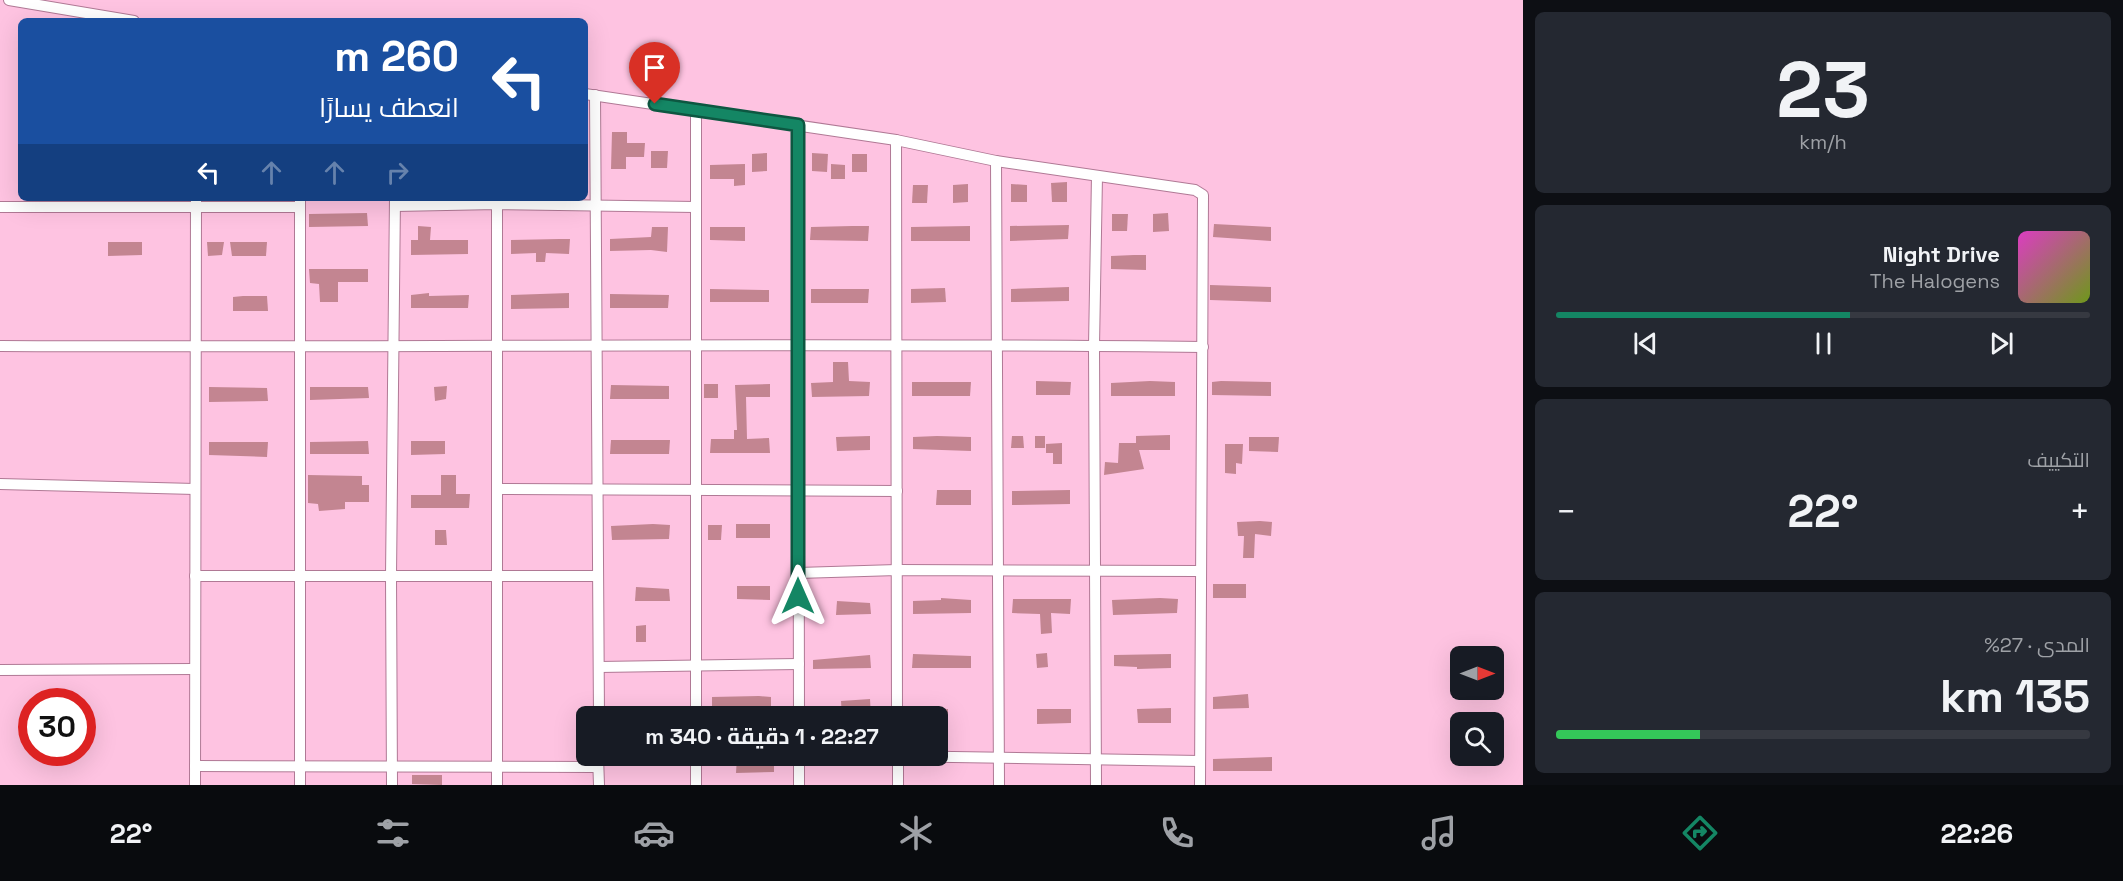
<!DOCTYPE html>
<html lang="ar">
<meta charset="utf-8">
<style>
body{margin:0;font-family:"Space Grotesk",Cairo,sans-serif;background:#242831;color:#f1f3f6;direction:rtl;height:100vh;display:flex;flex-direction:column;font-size:22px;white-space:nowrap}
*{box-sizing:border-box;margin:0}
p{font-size:20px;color:#9ea1a6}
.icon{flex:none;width:33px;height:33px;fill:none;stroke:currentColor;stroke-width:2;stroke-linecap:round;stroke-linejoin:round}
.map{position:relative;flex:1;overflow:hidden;direction:ltr}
.details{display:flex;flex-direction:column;gap:12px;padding:12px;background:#0d0f14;width:600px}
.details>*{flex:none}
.guide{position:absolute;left:18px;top:18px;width:570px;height:183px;border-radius:9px;box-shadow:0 6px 24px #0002;direction:rtl;background:#1a4fa0;color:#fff;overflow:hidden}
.needle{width:39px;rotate:90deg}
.controls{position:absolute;left:1450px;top:646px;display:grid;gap:12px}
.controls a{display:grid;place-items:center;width:54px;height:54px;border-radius:9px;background:#171b24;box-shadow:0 6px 24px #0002;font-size:30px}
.speed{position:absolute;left:18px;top:688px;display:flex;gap:12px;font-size:30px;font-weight:700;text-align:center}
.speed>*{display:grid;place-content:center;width:78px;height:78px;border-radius:50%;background:#171b24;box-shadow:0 6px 24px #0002;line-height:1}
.speed .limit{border:9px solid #d22;background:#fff;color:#111}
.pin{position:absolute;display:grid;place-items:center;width:51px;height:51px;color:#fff;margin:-62px -26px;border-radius:50% 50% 50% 0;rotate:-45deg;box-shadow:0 0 6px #0007}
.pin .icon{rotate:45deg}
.me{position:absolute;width:66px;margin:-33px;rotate:0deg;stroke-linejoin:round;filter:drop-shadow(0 0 4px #0008)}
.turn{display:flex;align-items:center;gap:21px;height:126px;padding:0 30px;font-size:27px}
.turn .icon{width:78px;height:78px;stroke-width:2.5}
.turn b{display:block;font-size:42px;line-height:51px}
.lanes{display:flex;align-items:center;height:57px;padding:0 30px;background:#0003;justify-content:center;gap:30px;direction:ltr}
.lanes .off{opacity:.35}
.big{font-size:45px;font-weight:700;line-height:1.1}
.details .widget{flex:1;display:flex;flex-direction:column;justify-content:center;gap:9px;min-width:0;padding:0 21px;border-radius:9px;background:#242831}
.details .dial{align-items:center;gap:0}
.dial b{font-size:78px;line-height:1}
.song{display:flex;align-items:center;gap:18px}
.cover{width:72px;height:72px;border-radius:9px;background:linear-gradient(135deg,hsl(310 70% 55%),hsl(80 70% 35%))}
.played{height:6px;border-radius:3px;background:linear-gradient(90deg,#148664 55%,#363941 55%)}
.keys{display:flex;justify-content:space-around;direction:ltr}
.heat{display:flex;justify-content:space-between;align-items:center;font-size:33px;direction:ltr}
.charge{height:9px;border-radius:4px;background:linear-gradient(90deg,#34c759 27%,#363941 0)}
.trip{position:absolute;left:576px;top:706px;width:372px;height:60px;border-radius:9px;background:#171b24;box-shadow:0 6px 24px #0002;font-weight:700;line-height:60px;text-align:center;direction:rtl}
.tabs{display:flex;height:96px;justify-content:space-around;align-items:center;background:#090b0e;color:#9ea1a6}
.tabs .icon{width:42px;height:42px}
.tabs .active{color:#148664}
.tabs b{font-size:27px;color:#f1f3f6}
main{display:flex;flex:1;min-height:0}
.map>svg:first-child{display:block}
.building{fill:#c38591}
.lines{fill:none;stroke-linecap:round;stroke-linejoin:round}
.minor-casing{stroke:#b07995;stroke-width:12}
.minor{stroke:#fff;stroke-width:10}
.route-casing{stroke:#0d5741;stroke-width:15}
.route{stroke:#148664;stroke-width:10}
</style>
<main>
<section class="details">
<div class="widget dial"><b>23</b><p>km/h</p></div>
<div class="widget">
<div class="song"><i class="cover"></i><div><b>Night Drive</b><p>The Halogens</p></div></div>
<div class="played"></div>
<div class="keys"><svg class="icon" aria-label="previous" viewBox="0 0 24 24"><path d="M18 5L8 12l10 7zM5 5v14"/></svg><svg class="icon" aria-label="pause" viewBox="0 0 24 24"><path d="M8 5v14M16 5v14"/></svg><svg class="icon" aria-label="next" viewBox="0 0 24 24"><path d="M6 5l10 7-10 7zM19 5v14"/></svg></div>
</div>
<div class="widget"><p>التكييف</p>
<div class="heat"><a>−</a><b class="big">22°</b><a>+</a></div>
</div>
<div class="widget"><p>المدى · 27%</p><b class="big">135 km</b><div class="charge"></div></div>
</section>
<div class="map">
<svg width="1523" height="785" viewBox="0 0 1523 785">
<rect width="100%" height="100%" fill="#fec3e1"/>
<!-- building -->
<g class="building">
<path d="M612,132h15v11h18l-1,14h-18v12h-15z"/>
<path d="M651,151h17l-1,17h-16z"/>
<path d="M767,153v18l-15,1v-18z"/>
<path d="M812,153l16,1 -1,18 -15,-1z"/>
<rect x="852" y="154" width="15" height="18"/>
<path d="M745,164v21l-11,1v-7h-24v-14z"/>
<path d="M831,164l14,1v14h-14z"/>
<path d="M1067,182v20h-15l-1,-19z"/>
<path d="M968,184v18l-15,1v-18z"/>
<path d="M1011,184l16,1v17h-16z"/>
<path d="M913,185h15l-1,18h-15z"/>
<path d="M367,213l1,13 -59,1v-13z"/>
<path d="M1168,213l1,18 -16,1v-18z"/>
<path d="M1112,214h16l-1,17h-15z"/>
<path d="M1214,224l57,3v14l-58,-4z"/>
<path d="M1069,225l-1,14 -58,2v-15z"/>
<path d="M418,226l13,1 -1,13h38v14l-57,1v-15h7z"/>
<path d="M852,226h17l-1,15 -58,-1 1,-13z"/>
<path d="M970,226v15h-59v-14z"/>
<path d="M652,227h16l-1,25 -16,-2 -41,1v-12l41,-2z"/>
<path d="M710,227h35v14l-35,-1z"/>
<path d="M559,239h11l-1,15 -23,-1 -1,9h-9v-9l-25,1v-14z"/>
<path d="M108,242h34v13l-34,1z"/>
<path d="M207,242h17l-2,13 -14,1z"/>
<path d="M230,242h37l-1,14h-34z"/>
<path d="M1134,255h12v15l-35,-1v-13z"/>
<path d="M309,269h59v13h-30v20h-18l-1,-18 -9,-1z"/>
<path d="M1210,285l61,2v15l-61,-2z"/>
<path d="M1069,287v14l-58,1v-13z"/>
<path d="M945,288l1,14 -35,1v-14z"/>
<path d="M710,289l59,1v12h-59z"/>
<path d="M811,289h58l-1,14h-57z"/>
<path d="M429,293v3l40,-1 -1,13h-57v-13z"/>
<path d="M569,293v15l-58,1v-14z"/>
<path d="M610,294l59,1 -1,13h-58z"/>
<path d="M243,296h24l1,15h-35v-14z"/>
<path d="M833,362h15l1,19 21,1 -1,14 -57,1 -1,-14 22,-1z"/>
<path d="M1036,381l35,1 -1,13h-34z"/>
<path d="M1150,381l25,1v14h-64v-13z"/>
<path d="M1221,381l50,1v14l-59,-1v-13z"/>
<path d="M912,382h59l-1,14h-58z"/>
<rect x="704" y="384" width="14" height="14"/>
<path d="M770,384v13h-24l1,42 22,-1 1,15h-60l1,-14h23v-9h3l-2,-45z"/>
<path d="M611,385l58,1v13h-59z"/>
<path d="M447,386l-1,13 -11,2 -1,-14z"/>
<path d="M209,387l58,1 1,13 -59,1z"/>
<path d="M310,387h58l1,11 -59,2z"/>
<path d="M1170,435v15h-31l5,19 -40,6 1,-13 13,1 1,-20h17v-7z"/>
<path d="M870,436v14l-33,1 -1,-14z"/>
<path d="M937,436l34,1v14l-58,-2v-12z"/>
<path d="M1012,436h11l1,12h-13z"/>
<rect x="1035" y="436" width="10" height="12"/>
<path d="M1249,437h30l-1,15 -29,-1z"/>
<path d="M611,440h59l-1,14h-59z"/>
<path d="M368,441l1,13h-59v-12z"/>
<path d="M411,441h34v13l-34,1z"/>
<path d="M209,442h59l-1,15 -58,-2z"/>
<path d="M1062,443v21h-9v-11h-7v-9z"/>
<path d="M1225,444h18l-1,20 -6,-1v11l-11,-1z"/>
<path d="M308,475l54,1v9h7v17h-24v7l-26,2 -1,-7 -10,-1z"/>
<path d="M441,475h15v19h14l-1,14h-58v-13h30z"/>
<path d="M937,490h34v15h-35z"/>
<path d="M1070,490v14l-58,1v-14z"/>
<path d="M1260,521l12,1 -1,14 -16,-2 -1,24h-11l1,-22h-6l-1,-14z"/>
<path d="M653,524l17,1 -1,14 -57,1 -1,-14z"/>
<rect x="736" y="524" width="34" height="14"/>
<path d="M708,525h14l-1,15h-13z"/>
<path d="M435,530h11l1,15h-12z"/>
<rect x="1213" y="584" width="33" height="14"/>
<path d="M737,586h33v14l-33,-1z"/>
<path d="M636,587l33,2 1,12h-35z"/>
<path d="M941,598l30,2v13l-58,1v-13l28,-1z"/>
<path d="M1160,598l18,1 -1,14 -64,2 -1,-15z"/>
<path d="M1013,599h58l-1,15 -19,-1 1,20 -11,1 -1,-20 -28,-1z"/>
<path d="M837,601l33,2 1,11 -35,1z"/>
<path d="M646,625v17h-10v-16z"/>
<path d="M1047,653l1,14 -11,1 -1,-14z"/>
<path d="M913,654l58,2v12h-59z"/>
<path d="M1171,654v14l-34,1v-2l-23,-1v-11z"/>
<path d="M870,655l1,13 -58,1v-9z"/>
<path d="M1248,694l1,14 -36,1v-12z"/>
<path d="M759,696l12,1v13l-59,1v-14z"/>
<path d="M870,699l1,18h-29l-1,-16z"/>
<path d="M1171,708v15h-33l-1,-14z"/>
<path d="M948,709v14h-10v-13z"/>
<path d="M1037,709h34v14l-34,1z"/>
<path d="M1272,757v14h-59v-12z"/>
<path d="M737,758h37v14l-38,1z"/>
<path d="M412,775h30v10l-30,-1z"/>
</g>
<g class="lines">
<defs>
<g id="minor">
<path d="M9,0l125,21"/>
<path d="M585,94l311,46 100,21 199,29 8,5 -3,590"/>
<path d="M595,95l4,622"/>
<path d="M696,110v607"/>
<path d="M798,125l1,592"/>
<path d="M896,140l1,577"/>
<path d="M996,161l3,624"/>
<path d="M395,206l102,-2 198,3"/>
<path d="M0,207h300"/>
<path d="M0,346c401,2 802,-4 1203,1"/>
<path d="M0,484l195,5"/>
<path d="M497,489l400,2"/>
<path d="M798,573l99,-3 303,1"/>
<path d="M195,576h403"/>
<path d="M599,667l200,-3"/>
<path d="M0,670l195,-1"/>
<path d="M598,756l1,29"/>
<path d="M696,756v29"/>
<path d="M799,756v29"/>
<path d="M888,756l312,5"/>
<path d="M898,756v29"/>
<path d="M195,766l403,1"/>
<path d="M195,785l1,-587"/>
<path d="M300,785v-587"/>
<path d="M392,785l-1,-209 4,-378"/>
<path d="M497,785v-587"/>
<path d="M1096,785l-2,-439 3,-170"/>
</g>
</defs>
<!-- minor casing -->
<use href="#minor" class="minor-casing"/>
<!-- minor -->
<use href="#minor" class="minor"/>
</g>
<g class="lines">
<defs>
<path id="route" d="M655,104l143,21v471"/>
</defs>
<!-- route casing -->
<use href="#route" class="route-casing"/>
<!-- route -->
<use href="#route" class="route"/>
</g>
</svg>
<div class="controls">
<a><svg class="needle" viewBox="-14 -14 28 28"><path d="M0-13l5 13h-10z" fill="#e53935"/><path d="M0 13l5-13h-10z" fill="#9ea1a6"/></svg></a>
<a><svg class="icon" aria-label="search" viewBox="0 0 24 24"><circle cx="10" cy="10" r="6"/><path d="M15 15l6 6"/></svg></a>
</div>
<div class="speed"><div class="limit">30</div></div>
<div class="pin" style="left:655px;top:104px;background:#d93025"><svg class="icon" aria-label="arrive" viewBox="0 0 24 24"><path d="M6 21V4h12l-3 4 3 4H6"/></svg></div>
<svg class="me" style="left:798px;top:596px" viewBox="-20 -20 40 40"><path d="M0-17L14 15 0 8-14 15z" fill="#148664" stroke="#fff" stroke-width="4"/></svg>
<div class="trip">22:27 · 1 دقيقة · 340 m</div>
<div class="guide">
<div class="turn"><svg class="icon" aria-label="left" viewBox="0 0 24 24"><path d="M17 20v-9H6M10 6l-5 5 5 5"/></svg><div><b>260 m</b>انعطف يسارًا</div></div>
<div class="lanes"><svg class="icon" aria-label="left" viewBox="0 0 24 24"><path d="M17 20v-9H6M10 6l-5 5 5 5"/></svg><svg class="icon off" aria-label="ahead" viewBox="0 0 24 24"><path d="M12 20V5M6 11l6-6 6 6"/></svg><svg class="icon off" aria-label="ahead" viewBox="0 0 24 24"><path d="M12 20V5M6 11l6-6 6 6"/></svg><svg class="icon off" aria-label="right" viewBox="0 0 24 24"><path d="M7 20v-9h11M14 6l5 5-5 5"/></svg></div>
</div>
</div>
</main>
<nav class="tabs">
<b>22:26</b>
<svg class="icon active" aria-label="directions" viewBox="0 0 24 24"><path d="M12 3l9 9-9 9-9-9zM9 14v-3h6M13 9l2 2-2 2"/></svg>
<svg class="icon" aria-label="music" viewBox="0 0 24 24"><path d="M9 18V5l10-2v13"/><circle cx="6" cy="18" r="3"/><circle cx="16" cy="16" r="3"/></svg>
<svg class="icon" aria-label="phone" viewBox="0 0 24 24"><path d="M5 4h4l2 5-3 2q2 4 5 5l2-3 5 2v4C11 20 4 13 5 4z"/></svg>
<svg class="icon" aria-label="climate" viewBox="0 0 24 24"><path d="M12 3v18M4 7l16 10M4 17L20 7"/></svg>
<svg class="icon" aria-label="car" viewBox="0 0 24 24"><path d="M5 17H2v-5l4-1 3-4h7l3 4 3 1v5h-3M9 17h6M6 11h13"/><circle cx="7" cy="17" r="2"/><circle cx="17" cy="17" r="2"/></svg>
<svg class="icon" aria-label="filters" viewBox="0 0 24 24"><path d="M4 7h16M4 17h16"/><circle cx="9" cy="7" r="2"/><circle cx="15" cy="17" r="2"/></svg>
<b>22°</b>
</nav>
